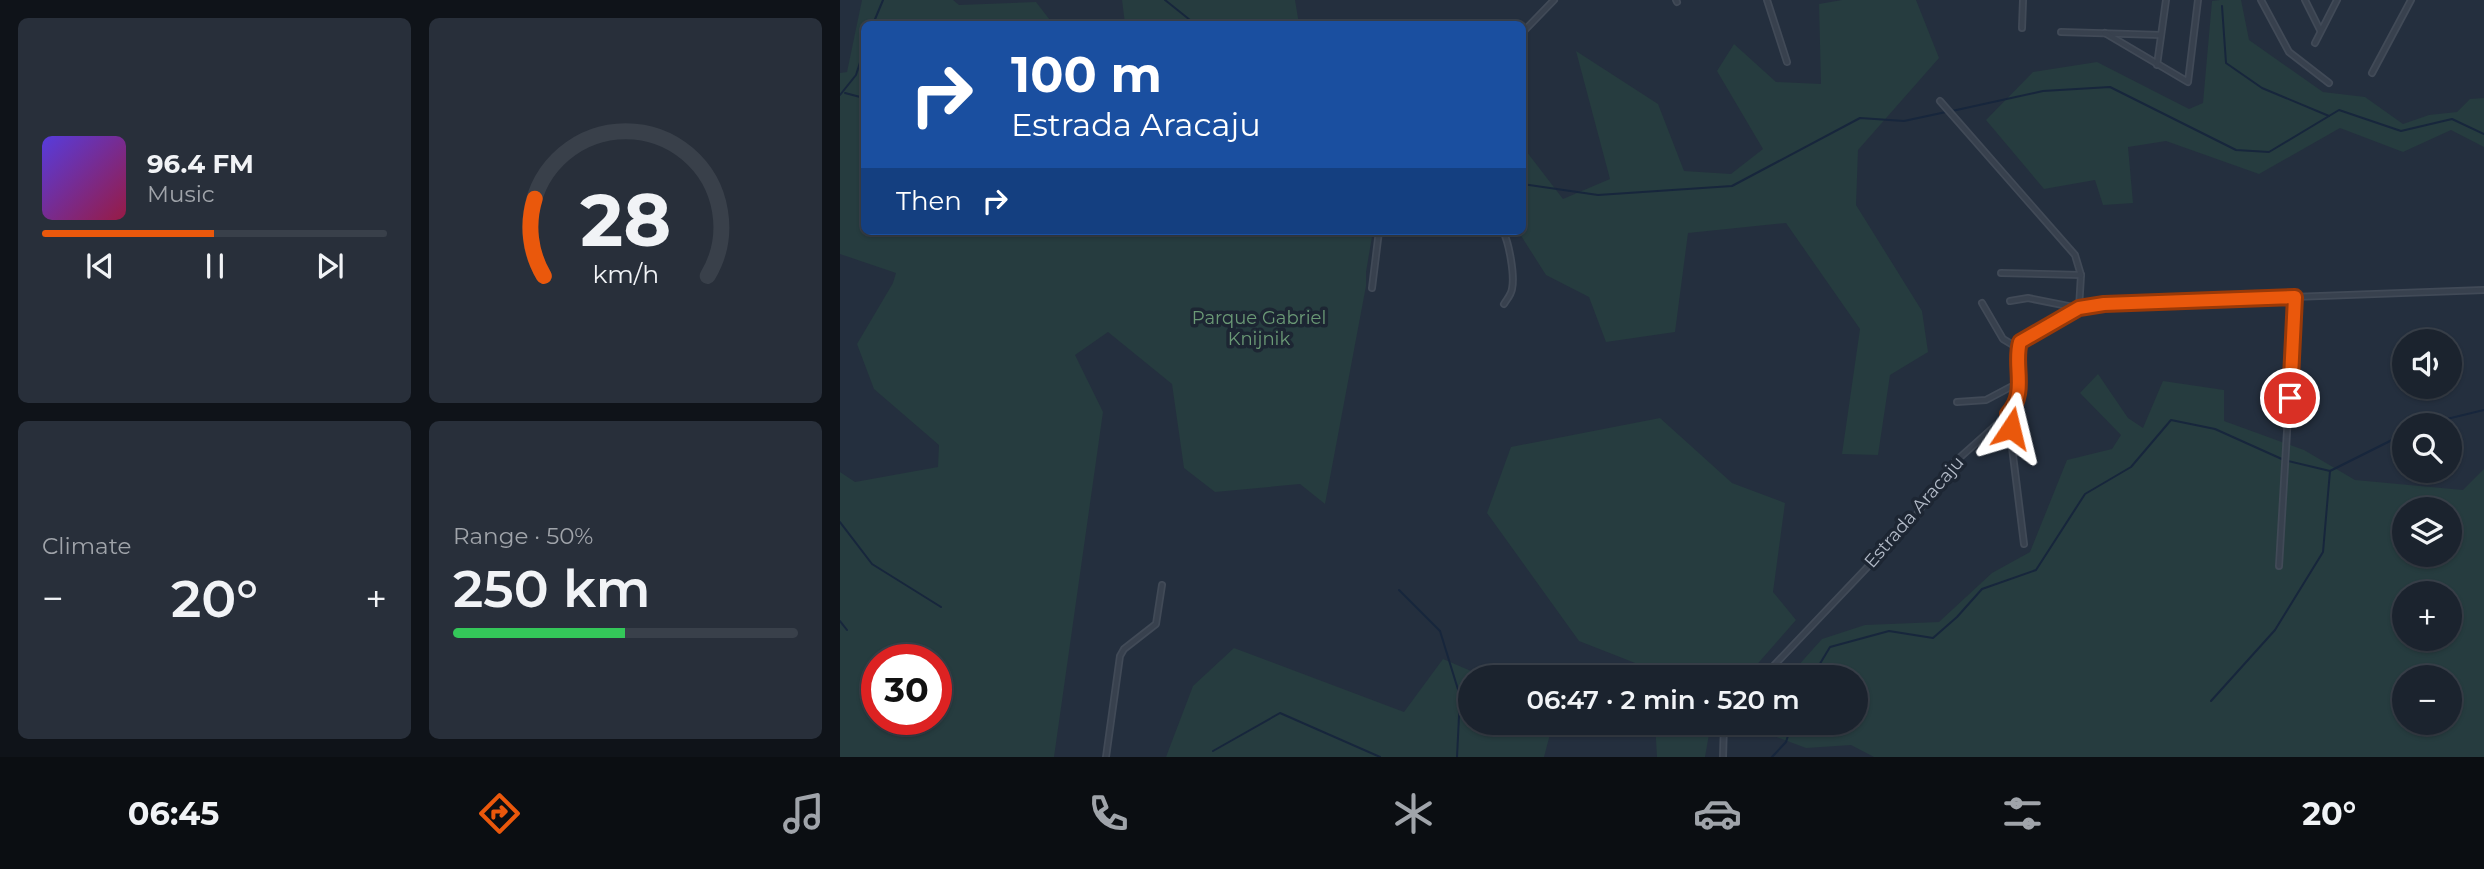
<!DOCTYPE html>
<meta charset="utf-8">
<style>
body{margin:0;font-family:Montserrat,sans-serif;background:#282f3a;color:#f1f3f6;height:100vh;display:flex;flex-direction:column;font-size:26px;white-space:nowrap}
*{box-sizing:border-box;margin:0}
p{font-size:23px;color:#a0a4aa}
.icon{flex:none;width:38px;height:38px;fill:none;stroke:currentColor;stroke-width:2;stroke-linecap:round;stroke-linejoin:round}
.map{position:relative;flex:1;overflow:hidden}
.side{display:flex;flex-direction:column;gap:18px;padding:18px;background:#0f1319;width:840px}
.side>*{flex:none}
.top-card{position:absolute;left:21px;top:21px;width:665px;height:214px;border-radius:10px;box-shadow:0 2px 5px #0004,0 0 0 2px #39404a;background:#1a4fa0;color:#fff;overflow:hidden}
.fabs{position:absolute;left:1552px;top:329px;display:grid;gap:14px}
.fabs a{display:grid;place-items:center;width:70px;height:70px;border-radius:50%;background:#1b232e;box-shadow:0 2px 5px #0004,0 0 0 2px #39404a;font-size:35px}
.speed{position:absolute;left:21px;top:644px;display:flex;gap:14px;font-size:35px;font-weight:700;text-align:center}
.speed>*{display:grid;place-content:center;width:91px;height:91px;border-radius:50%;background:#1b232e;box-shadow:0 2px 5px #0004,0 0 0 2px #39404a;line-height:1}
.speed .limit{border:10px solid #d22;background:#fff;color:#111}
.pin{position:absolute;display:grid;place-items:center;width:60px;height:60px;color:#fff;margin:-30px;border:4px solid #fff;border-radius:50%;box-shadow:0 2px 7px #0007}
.me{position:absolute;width:77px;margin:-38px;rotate:10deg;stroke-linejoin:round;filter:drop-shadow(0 0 5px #0008)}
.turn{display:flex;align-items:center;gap:24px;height:147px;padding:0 35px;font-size:32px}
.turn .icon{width:91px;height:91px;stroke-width:2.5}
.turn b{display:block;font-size:49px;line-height:60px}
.then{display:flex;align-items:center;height:66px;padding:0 35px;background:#0003;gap:14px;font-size:26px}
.big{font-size:52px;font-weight:600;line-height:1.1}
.side .tile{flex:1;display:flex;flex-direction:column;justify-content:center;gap:10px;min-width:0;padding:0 24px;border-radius:10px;background:#282f3a}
.side .dial{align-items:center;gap:0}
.dial svg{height:182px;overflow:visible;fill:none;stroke:#39404a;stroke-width:7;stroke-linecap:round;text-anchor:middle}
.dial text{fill:#f1f3f6;stroke:none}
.song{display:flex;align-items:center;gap:21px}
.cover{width:84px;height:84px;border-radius:10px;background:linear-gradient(135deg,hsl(250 70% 55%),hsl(340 70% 35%))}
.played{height:7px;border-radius:4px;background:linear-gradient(90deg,#ea580c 50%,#39404a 50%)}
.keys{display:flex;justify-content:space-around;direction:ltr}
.heat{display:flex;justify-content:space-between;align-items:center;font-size:38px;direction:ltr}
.charge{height:10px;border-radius:5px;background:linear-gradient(90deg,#34c759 50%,#39404a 0)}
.side .tiles{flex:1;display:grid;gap:18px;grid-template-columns:repeat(2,1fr)}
.trip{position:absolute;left:618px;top:665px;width:410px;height:70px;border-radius:35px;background:#1b232e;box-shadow:0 2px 5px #0004,0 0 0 2px #39404a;font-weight:600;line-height:70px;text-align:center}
.tabs{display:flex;height:112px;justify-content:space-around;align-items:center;background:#0b0e12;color:#a0a4aa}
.tabs .icon{width:49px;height:49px}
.tabs .active{color:#ea580c}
.tabs b{font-size:32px;color:#f1f3f6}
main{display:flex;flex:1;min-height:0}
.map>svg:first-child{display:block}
.green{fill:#263c3f;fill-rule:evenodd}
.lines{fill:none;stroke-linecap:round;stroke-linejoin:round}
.stream{stroke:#17263c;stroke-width:2}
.minor-casing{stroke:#414a57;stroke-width:8}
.minor{stroke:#38414e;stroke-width:4.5}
.route-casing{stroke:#983908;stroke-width:18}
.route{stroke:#ea580c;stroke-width:12}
.labels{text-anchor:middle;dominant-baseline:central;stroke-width:7;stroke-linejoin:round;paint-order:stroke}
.park-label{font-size:18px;fill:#6b9a76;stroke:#1d2633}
.street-label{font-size:18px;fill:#b4bcc9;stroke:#1d2633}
</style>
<main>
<section class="side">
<div class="tiles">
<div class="tile">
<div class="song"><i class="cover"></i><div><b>96.4 FM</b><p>Music</p></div></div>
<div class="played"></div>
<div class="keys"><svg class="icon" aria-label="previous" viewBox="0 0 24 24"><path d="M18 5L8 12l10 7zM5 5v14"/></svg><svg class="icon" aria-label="pause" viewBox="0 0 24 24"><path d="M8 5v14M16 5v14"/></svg><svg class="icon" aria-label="next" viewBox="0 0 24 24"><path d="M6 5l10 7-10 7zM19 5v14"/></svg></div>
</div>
<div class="tile dial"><svg viewBox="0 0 100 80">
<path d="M14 69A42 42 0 1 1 86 69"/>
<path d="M14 69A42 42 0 0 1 10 35" stroke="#ea580c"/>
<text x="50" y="56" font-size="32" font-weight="700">28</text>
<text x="50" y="72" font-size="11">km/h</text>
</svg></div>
<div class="tile"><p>Climate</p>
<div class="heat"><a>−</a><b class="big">20°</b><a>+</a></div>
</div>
<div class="tile"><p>Range · 50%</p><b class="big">250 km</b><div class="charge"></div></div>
</div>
</section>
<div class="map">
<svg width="1644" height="757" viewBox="0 0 1644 757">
<rect width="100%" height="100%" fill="#242f3e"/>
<!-- green -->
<g class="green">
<path d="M22,0h91l6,5 77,-3 17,22h-189v207h509l-7,41v14l-41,218 -25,-20 -85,8 -31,-24 -12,-84 -64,-52 -33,23 28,57 -49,345h-214v-285l15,10 83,-15 1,-22 -65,-56 -17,-45 36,-61 3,-10 -56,-19v-181l7,-1zM37,660h59v59h-59z"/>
<path d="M282,0h173l4,24h-174z"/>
<path d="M1002,0h74l23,58 -81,92 -2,55 66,106 6,41 -38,23 -12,80 -36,-1 18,-125 -74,-106 -98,10 -13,99 -69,10 -17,-45 -43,-22 -28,-44h4l1,-84 40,52 47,-20 -34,-128 82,53 26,67 47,3 32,-25 -46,-78 17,-27 42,38 45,2 -2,-80z"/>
<path d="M1380,0h21l8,40 74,52 42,5 38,27 26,-9 28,-3 13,-13 14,-1v49l-33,-17 -48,22 -63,-24 -81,46 -93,-33 -38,6 5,56 -30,2 -8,-25 -51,9 -58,-69 47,-48 64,-10 92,47 14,-6 9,-102z"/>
<path d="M1258,374l30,44 15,10 20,-47 61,9v31l80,29 51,30 108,10 21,-21v288h-610l-23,-12 -45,3 -61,-23 3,-2h107v-46h-67l34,-38 43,-14 74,-3 53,-49 38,-21 37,-92 45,-11 9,-14 -41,-42zM1564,509h46v46h-46zM1564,593h46v46h-46zM1564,677h46v46h-46z"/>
<path d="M820,418l72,65 53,20 -12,89 23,28 -50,57h-92l-1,-7 -74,-29 -92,-128 24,-66z"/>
<path d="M394,648l170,64 39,-53 42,18h-15v46h83l-9,34h-378l27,-71z"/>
<path d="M815,723h56l-6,34h-48z"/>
</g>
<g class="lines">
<!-- stream -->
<g class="stream">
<path d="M325,0l30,24"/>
<path d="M1382,6l4,57 36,25 67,28"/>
<path d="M33,24l10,-24"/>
<path d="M5,93l19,5"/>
<path d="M0,95l16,-20 8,-25"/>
<path d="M1112,111l91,-20 67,-4 126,63 33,2 70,-42 62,21 51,-12 32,15"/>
<path d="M682,184l76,11 134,-9 128,-68 44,3 42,-9"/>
<path d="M1582,425l62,-15"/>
<path d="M0,522l32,42 69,43"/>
<path d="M559,590l41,41 20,65 -3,61"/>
<path d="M0,621l7,9"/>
<path d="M972,677l18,-30 59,-16 44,7 24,-21 25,-28 54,-19 49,-76 46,-27 40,-47 44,9 69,31 46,11 74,-37"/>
<path d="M1371,701l64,-71 48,-78 7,-81"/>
<path d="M373,751l67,-38 100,44"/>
<path d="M932,757l14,-15 6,-19"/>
</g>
<defs>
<g id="minor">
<path d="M836,0l1,2"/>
<path d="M927,0l20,62"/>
<path d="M1421,0l28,52 40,31"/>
<path d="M1465,0l15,30"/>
<path d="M1182,28l1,-28"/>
<path d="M1221,32l100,3"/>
<path d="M682,33l32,-33"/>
<path d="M1265,33l83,49 10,-82"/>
<path d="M1475,43l22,-43"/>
<path d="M1317,65l9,-65"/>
<path d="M1532,73l39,-73"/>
<path d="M1100,101l135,154 6,20 -2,33"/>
<path d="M663,231c6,12 12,44 9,58 -1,6 -5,10 -8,15"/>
<path d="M1161,273l80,2"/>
<path d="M532,288l7,-57"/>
<path d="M1170,301l18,-3 50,10"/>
<path d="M1142,303l21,36 15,9"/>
<path d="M1117,402l29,-2 34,-18"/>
<path d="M1168,415l16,129"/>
<path d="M1439,566l16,-269"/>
<path d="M923,677l152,-160 33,-49 64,-57 8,-23 -2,-40 2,-6 59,-34 25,-4 380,-14"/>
<path d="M266,757l14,-101 4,-7 32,-25 6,-39"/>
<path d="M883,757l1,-34"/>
</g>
</defs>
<!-- minor casing -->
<use href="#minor" class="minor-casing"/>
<!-- minor -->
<use href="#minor" class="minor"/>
</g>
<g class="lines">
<defs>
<path id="route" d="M1171,428l-3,-14c20,-21 5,-49 12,-72l59,-34 25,-4 191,-7 -5,101"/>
</defs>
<!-- route casing -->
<use href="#route" class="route-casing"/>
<!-- route -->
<use href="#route" class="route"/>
</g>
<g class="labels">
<!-- park labels -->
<g class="park-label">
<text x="419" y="318">Parque Gabriel<tspan x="419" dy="21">Knijnik</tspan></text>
</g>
<!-- street labels -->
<g class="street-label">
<text transform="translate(1074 512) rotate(-49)">Estrada Aracaju</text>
</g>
</g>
</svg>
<div class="fabs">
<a><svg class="icon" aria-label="sound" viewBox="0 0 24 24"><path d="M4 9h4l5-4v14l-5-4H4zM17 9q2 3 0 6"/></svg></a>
<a><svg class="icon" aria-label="search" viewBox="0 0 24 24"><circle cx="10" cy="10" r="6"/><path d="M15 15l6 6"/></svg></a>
<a><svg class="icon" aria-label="layers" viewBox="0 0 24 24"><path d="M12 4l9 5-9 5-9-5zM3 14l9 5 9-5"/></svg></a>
<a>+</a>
<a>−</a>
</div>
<div class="speed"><div class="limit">30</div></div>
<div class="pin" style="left:1450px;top:398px;background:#d93025"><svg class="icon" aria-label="arrive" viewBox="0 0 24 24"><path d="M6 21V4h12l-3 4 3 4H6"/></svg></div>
<svg class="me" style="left:1171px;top:428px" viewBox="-20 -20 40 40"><path d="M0-17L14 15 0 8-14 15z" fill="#ea580c" stroke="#fff" stroke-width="4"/></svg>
<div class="trip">06:47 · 2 min · 520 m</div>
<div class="top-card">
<div class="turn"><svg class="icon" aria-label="right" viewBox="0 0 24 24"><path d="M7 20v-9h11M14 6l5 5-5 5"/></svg><div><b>100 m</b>Estrada Aracaju</div></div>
<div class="then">Then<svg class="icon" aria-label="right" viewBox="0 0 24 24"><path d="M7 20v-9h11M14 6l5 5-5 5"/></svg></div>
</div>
</div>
</main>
<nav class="tabs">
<b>06:45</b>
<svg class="icon active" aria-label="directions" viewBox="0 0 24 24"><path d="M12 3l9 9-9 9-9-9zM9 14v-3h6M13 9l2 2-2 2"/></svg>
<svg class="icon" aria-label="music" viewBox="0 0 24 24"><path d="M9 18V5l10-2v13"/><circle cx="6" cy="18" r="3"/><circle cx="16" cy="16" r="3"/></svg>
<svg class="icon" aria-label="phone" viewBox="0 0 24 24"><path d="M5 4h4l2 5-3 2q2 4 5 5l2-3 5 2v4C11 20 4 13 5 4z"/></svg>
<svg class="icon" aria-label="climate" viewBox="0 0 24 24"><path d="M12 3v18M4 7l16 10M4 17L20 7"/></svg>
<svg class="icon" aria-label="car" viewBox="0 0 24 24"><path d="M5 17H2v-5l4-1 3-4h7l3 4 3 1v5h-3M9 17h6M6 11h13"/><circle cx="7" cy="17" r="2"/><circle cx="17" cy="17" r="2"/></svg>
<svg class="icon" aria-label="filters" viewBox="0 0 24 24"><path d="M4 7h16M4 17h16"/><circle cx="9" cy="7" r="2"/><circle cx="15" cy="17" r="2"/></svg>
<b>20°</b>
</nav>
